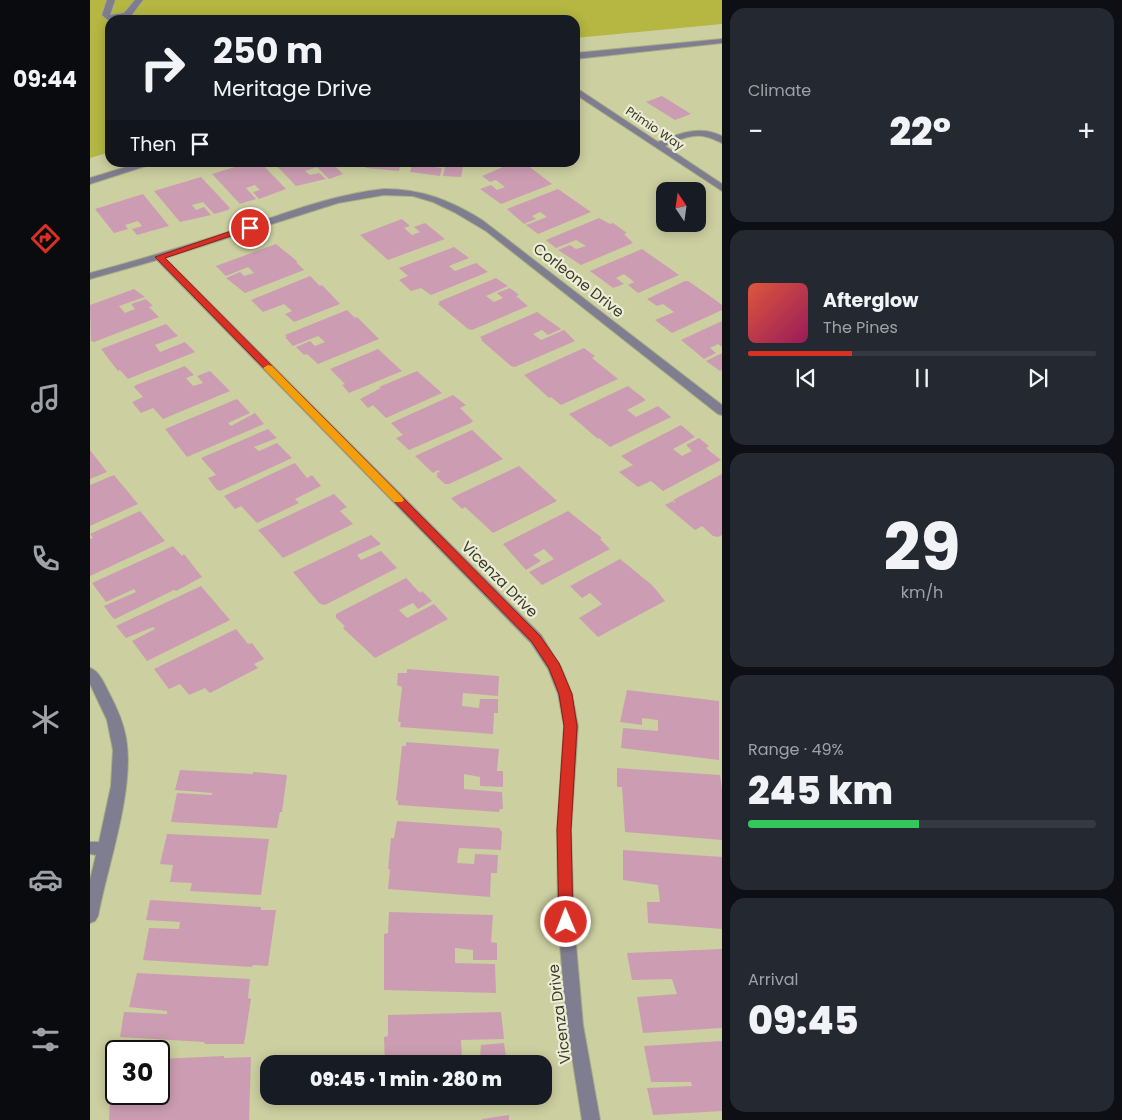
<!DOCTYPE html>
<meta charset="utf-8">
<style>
body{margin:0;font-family:Poppins,sans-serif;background:#242831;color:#f1f3f6;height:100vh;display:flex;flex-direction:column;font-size:19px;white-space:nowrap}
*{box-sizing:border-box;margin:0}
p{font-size:16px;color:#9ea1a6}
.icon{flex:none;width:28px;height:28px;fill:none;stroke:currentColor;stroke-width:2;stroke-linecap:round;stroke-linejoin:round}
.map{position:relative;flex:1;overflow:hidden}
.drawer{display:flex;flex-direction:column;gap:8px;padding:8px;background:#0d0f14;width:400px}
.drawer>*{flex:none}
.banner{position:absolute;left:15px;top:15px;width:475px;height:152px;border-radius:15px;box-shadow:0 2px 12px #0003;background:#171b24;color:#f1f3f6;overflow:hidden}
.needle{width:32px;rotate:347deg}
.tools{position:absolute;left:566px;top:182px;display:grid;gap:10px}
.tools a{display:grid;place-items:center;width:50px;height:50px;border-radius:10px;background:#171b24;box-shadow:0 2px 12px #0003;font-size:25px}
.speed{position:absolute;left:15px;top:1040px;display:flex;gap:10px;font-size:25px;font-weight:700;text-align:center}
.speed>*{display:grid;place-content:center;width:65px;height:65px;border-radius:50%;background:#171b24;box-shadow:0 2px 12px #0003;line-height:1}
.speed .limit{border:2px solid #111;border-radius:8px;background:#fff;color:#111}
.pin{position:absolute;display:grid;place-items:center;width:42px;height:42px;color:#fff;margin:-21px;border:2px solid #fff;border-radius:50%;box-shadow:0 1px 5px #0007}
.me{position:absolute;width:55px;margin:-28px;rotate:359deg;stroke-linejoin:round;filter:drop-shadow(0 0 4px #0008)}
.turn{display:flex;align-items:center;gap:18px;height:105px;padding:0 25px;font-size:22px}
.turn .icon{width:65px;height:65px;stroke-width:2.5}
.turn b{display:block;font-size:35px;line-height:42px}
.then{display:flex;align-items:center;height:48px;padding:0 25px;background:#0003;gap:10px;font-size:19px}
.big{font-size:38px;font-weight:800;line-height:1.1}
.drawer .card{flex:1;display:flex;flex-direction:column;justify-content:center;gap:8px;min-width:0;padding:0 18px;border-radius:15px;background:#242831}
.drawer .dial{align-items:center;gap:0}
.dial b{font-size:65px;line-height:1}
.song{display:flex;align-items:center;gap:15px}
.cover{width:60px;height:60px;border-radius:8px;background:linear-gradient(135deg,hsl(10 70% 55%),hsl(330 70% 35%))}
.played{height:5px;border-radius:2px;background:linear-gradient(90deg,#d93025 30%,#363941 30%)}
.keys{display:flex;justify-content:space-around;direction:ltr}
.heat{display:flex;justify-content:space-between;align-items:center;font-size:28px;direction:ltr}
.charge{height:8px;border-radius:4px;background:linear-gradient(90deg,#34c759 49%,#363941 0)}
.trip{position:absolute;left:170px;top:1055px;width:292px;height:50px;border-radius:15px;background:#171b24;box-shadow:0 2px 12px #0003;font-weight:800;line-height:50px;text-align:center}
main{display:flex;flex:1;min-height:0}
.dock{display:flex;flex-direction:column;width:90px;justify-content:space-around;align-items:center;background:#090b0e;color:#9ea1a6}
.dock .icon{width:35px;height:35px}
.dock .selected{color:#d93025}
.dock b{font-size:22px;color:#f1f3f6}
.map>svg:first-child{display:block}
.green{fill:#b5b742}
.building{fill:#cc9db2}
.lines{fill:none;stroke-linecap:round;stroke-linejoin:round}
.minor-casing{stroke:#a9ac83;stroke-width:2}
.minor{fill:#7f7d90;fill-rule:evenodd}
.route{fill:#d93025;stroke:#8d1f18}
.slow{fill:#f59e0b}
.labels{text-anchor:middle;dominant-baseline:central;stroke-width:4.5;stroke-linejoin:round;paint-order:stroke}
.far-street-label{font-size:12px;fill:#3b3c29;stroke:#ecedd6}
.street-label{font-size:15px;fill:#3b3c29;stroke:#ecedd6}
</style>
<main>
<nav class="dock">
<b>09:44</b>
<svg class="icon selected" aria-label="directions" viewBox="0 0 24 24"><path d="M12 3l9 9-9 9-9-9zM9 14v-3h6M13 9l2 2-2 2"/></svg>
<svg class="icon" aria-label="music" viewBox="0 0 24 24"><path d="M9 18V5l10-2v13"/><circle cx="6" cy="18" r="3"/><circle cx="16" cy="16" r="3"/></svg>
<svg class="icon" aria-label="phone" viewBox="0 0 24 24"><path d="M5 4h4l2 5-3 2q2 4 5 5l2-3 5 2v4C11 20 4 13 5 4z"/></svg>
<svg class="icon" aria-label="climate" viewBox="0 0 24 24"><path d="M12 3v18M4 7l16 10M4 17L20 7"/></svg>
<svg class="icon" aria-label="car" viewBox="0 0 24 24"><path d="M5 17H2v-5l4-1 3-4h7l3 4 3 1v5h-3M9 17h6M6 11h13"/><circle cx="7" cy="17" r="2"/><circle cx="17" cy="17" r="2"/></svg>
<svg class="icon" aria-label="filters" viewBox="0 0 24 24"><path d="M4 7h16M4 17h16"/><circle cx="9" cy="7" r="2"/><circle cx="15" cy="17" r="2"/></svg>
</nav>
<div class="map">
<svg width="632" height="1120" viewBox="0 0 632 1120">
<rect width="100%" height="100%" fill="#cccfa0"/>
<!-- green -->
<path class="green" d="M0,0h632v24l-147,14v-18h-18l-3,-5 -47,5h-397v132l-20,6z"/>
<!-- building -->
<g class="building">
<path d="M572,96l29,18 -16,6 -29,-18z"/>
<path d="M161,162h9l26,27 -27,10 -6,-7 7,-2 -5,-5 -9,3 10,11 -16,5 -28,-30z"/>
<path d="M183,162h58l12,12 -14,5 -12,-12 -12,4 5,4 9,-2 7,6 -30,7z"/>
<path d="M278,162h33l-2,9 -33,-3z"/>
<path d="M323,162h23l-2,5 8,1 -2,8 -30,-4z"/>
<path d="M356,162h18l-3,15 -18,-1z"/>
<path d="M425,162h6l10,6 21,16 -51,20 -21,-15 11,-4 6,5 8,-3 -9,-7 -6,2 -8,-6z"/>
<path d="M111,177l29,31 -2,2 -14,4 -11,-12 -11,3 4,5 8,-3 7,8 -31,7 -26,-31z"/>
<path d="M468,189l33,23 -53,22 -12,-9 21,-8 -7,-5 -8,4 4,3 -12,5 -17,-15z"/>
<path d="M53,194l26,32 -32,9 -5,-6 10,-3 -4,-5 -13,4 3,4 -14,4 -19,-24z"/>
<path d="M509,218l11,6 3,-1 14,10 -3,1 9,9 -52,22 -23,-15 12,-5 6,4 10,-3 -10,-6 -20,8 -9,-7 -1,-1z"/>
<path d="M312,219l8,7 -6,2 8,7 8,-3 -6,-5 11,-4 20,16 -57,21 -28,-25z"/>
<path d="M186,244l22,18h-2l8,8 -59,23 -19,-15 14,-6 4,4 10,-3 -6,-6 -22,9 -10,-10z"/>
<path d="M364,247l15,11 -20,8 6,5 21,-8 12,9 -57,23 -10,-7 -10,3 -12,-11 9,-4 -9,-8z"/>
<path d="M552,249l37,26 -41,18 -10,-8 6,-3 -10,-8 -8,4 8,6 -11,4 -23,-17z"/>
<path d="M220,276l10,10 2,-1 18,19 -46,18 -9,-8 7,-3 -8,-7 -21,8 -12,-12z"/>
<path d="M406,278l12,8 -22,10 8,6 9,-4 -6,-5 13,-5 9,7 -3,1 12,10 -56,24 -4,-1 -30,-25 2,-1 -2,-1z"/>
<path d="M595,281h3l26,18 8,6v5l-50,23 -17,-13 19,-8 -11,-8 -6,2 -10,-7z"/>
<path d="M44,289l11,8 -26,9 6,7 10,-4 -4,-5 15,-5 7,7 -4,1 10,10 -65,25 -3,-1 -1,-36z"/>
<path d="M257,310l8,8 2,-1 22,22 -61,25 -11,-10 -3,1 -8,-8 14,-6 5,5 10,-4 -7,-6 -25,10 -8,-9h2l-2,-2z"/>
<path d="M447,312l24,17 -13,6 -6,-5 -9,4 8,6 23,-10 11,11 -60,26 -4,-1 -30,-26 1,-1 -2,-2z"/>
<path d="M632,321v26l-4,-3 -8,4 6,5 -12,6 -23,-19z"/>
<path d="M76,324l12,12 -23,9 5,7 25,-10 10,10 -67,27 -8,-9 -2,1 -17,-22z"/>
<path d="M494,348l11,8 -3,2 26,21 -57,26 -10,-8 -2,1 -25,-23z"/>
<path d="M288,349l24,22 -53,22 -7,-8 3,-1 -15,-15z"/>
<path d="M632,353v17l-2,1 -14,-10z"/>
<path d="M95,366l9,9 -8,3 7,8 10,-3 -6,-7 13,-5 20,20 -67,28 -10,-11 -12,5 -9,-11 11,-5 -9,-10 2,-2z"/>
<path d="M327,371l25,22 -56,25 -13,-13 -5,3 -8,-9 21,-11 -2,-1z"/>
<path d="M538,386l18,14 -19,10 9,7 22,-11 13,11 -61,30 -11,-9 -1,1 -29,-25z"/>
<path d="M363,395l13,10 -6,3 13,13 -2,2 -62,27 -13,-12 7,-3 -12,-12z"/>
<path d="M147,399l13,14 -22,10 3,3 24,-13 9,11 -77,33 -22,-28z"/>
<path d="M591,425l14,12 -22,12 9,7 10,-5 -6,-6 13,-7 10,8 -3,2 15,12 -58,31 -12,-10 -13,6 -19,-15 14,-7 -12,-9z"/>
<path d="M178,429l9,9 -23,9 5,4 18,-8 15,15 -72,33 -4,-2 -8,-11 8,-3 -15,-17z"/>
<path d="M382,430l31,29 -54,25h-4l-9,-8 2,-1 -2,-2 4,-1 -2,-2 -5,3 -18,-17z"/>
<path d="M0,450l17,22 -17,7z"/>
<path d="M205,463l12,15 5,-3 9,11 -26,13 4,4 -42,20 -16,-17 -6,3 -11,-13z"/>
<path d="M429,466l38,35 -64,32 -28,-26 -3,2 -11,-11z"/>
<path d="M632,474v61l-4,2 -5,-1 -11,-10 -7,4 -30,-25 8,-4 1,2 1,-1 -2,-2z"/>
<path d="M24,475l24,29 -48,22v-41z"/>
<path d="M244,494l13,13 -7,4 13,13 -70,34 -25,-28z"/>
<path d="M50,511l25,30 -75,35v-37l3,-1 -3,-4z"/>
<path d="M478,511l34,27 -2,1 10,10 -68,36 -13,-13 25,-13 -10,-10 -11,6 8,6 -15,9 -23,-26z"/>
<path d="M281,535l10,9 -24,11 4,5 20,-9 16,17 -70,36 -4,1 -4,-2 -26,-31z"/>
<path d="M83,546l9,10 2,-2 18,23 -26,14 -2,-1 -59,29 -3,-2 -8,-11 32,-14 -2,-3 -28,13 -14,-19z"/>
<path d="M530,559l32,26 13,16 -67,36 -19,-19 23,-14 -12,-11 -8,5 -12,-12z"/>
<path d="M316,578l14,15 2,-2 10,10 -14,8 -5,-6 -14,7 8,8 27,-14 14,15 -73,39 -32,-30 2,-2 -9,-8v-4z"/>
<path d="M111,586l29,34 -83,41 -15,-20 23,-12 -2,-2 -27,11 -10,-12z"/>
<path d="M146,629l12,15 4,-1 12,16 -10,5 4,4 -48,25 -5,-5 -16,7 -9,-11 -11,5 -15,-20z"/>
<path d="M317,669l92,7 -1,20 -35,-3 -1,13 17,2 1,-9h18v14h-4l-1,21 -93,-7 1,-5h-3l4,-35 -5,-2 1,-12h9z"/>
<path d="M537,690l92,11v59l-98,-12 2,-20 35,3v-11l-16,-2v7l-22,-3z"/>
<path d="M316,742l93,7 -2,22h6v16l-23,-1v-9l-16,-3v15l38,3 1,17h-3l-1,3 -101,-7v-4l-2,-1 6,-54h4z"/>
<path d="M527,768l103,7 2,14v51l-97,-8 -3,-45h-5z"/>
<path d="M90,770l73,4v-2l34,3 -5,37h-2l-3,16 -106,-6 6,-29 35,2v-2l-37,-3z"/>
<path d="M307,821l102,7 3,4 -1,18 -42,-2 -2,15 17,1 1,-10 23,1 -1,18h-6l-1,24 -102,-8 2,-20h-2l3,-31h3z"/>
<path d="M77,834l102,5 -8,56 -71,-4 2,-8 -22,-1 3,-17 -13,-1z"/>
<path d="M533,850l99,7v72l-74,-6 -1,-21h13l-2,-17 -35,-5z"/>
<path d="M60,900l111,7v3h15l-8,56 -15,-1 -1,2 -109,-7 6,-32 30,1 1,-7 -34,-2z"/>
<path d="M299,912l104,3 -2,27 6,1v17h-24v-10l-18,-2v15l40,1 1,29 -112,-3v-56l4,-1z"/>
<path d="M632,949v79l-79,5 -6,-36 40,-3 -5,-15 -40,1 -5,-27z"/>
<path d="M47,973l113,6 -2,19 3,1 -7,45h-39l-1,-2 -84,-5 4,-25 43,2v-3l-38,-4z"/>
<path d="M411,1012l3,27 -43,1 1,19 18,-1 1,-13 23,-2 3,21h-122l-1,-27 4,-1v-21z"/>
<path d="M632,1041v70l-69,4 -6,-27 45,-2 -1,-4h-40l-7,-36z"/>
<path d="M134,1056v2l27,-1 -2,63h-140l1,-21h-3l3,-27h6v22h43v-35z"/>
<path d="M299,1096h87v2l-86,2z"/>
<path d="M419,1115v5h-27v-1z"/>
</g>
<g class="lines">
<defs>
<g id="minor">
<path d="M17,0h8l-5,15 14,-2 11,-13h8l-13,17 -22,3 -6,-5z"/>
<path d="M632,39v4l-147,16v-6z"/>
<path d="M485,87l83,55c22,-9 42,-17 64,-6v7c-5,-2 -10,-5 -15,-6 -15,-4 -29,3 -42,9l57,38v7l-147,-97z"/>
<path d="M52,162h16l-68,22v-6z"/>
<path d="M294,189c37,0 66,11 98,31l240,185v10l-4,-1 -232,-183 -32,-19 -21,-10 -20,-6 -29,-1 -46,8 -173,55 376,377 20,32 11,27 6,32 -7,104 3,92 9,103 17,95h-18l-15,-95 -9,-103 -1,-92 7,-104 -6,-32 -10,-25 -17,-26 -374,-383 -67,19v-6c53,-14 105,-30 157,-47 45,-15 89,-32 137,-37z"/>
<path d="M0,668c9,3 14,15 18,23 8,15 15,30 18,47 9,51 -18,126 -28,178l-3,5 -5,2v-43l6,-25 -6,-1v-12h9l12,-56 2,-36 -6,-30 -17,-36z"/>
</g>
</defs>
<!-- minor casing -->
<use href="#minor" class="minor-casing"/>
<!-- minor -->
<use href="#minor" class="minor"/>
</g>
<!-- route -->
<path class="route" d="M156,226h4l4,2 -89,30 375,378 19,27 13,31 5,32 -6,104 2,92 -2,5 -5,2 -5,-2 -2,-5 -2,-92 7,-104 -5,-32 -10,-26 -17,-26 -377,-385z"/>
<!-- slow -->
<path class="slow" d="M178,365l4,1 130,131 2,3 -2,2h-8l-129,-132 -2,-2z"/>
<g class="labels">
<!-- far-street labels -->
<g class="far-street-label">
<text transform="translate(565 128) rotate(34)">Primio Way</text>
</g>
<!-- street labels -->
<g class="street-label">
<text transform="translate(489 280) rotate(38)">Corleone Drive</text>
<text transform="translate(410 579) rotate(45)">Vicenza Drive</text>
<text transform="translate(469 1014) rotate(-97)">Vicenza Drive</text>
</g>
</g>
</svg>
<div class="tools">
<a><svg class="needle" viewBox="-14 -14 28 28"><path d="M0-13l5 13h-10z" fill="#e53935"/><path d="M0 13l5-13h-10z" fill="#9ea1a6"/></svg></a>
</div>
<div class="speed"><div class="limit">30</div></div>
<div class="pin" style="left:160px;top:228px;background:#d93025"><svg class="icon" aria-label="arrive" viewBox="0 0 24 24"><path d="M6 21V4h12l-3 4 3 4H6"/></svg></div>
<svg class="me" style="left:476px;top:922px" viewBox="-20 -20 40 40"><circle r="17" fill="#d93025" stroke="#fff" stroke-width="3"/><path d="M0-11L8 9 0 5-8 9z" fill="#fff"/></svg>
<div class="trip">09:45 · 1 min · 280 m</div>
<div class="banner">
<div class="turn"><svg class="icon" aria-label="right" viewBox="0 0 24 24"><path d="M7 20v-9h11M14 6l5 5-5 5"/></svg><div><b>250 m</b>Meritage Drive</div></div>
<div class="then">Then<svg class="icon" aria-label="arrive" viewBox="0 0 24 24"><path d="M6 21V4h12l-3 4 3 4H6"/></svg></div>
</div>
</div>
<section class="drawer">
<div class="card"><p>Climate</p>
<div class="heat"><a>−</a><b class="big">22°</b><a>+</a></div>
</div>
<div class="card">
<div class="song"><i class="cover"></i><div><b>Afterglow</b><p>The Pines</p></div></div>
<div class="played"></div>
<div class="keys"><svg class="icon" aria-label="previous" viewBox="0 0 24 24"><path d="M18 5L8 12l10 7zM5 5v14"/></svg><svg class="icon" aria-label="pause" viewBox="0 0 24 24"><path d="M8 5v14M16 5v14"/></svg><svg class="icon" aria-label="next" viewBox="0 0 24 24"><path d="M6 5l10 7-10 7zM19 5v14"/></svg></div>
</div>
<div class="card dial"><b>29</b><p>km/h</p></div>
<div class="card"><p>Range · 49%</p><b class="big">245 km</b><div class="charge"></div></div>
<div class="card"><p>Arrival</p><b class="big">09:45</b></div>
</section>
</main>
